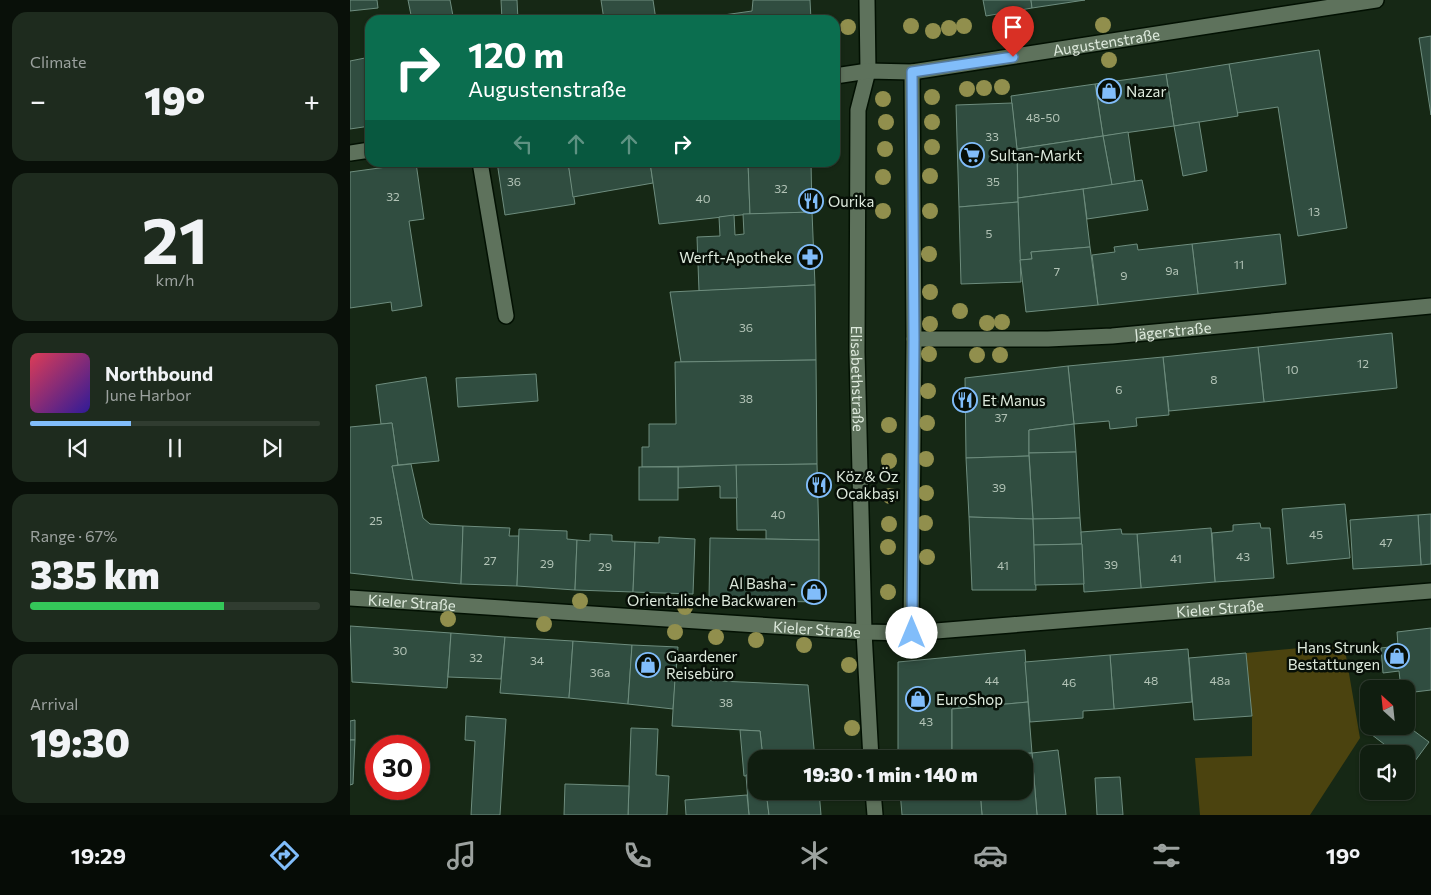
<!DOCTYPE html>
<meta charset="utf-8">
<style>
body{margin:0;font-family:Commissioner,sans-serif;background:#1e2b1e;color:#f1f3f6;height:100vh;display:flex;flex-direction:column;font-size:19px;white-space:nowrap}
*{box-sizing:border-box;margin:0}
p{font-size:16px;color:#9ca29f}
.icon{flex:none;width:28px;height:28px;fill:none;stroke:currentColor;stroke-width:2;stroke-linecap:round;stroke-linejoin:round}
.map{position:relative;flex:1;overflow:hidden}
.panel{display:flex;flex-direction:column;gap:12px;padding:12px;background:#091009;width:350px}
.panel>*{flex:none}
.banner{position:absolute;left:15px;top:15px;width:475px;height:152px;border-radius:15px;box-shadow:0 1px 4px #0004,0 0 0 1px #303c30;background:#0b6e4f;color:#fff;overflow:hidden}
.needle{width:32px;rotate:333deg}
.buttons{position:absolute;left:1010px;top:680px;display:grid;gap:10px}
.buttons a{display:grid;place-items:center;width:55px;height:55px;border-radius:10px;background:#101e10;box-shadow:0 1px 4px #0004,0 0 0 1px #303c30;font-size:25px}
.speed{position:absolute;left:15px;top:735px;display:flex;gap:10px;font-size:25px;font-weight:700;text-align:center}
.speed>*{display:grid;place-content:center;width:65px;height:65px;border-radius:50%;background:#101e10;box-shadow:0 1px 4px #0004,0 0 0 1px #303c30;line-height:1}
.speed .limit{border:8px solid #d22;background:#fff;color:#111}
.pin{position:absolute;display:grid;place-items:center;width:42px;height:42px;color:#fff;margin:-51px -21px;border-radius:50% 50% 50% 0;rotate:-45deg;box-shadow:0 0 5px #0007}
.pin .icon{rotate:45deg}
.me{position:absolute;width:55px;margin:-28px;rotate:0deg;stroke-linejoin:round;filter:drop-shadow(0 0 4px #0008)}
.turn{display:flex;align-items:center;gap:18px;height:105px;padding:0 20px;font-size:22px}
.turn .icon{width:65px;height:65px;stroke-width:2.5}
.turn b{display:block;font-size:35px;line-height:42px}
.lanes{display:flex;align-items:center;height:48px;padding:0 20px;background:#0003;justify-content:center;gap:25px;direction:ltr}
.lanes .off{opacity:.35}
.big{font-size:38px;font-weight:800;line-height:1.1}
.panel .card{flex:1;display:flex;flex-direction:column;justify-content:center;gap:8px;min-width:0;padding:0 18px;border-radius:15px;background:#1e2b1e}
.panel .dial{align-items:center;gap:0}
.dial b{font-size:65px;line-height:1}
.song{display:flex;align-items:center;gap:15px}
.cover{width:60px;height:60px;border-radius:8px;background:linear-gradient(135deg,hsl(350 70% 55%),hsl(250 70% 35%))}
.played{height:5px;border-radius:2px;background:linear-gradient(90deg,#81bdfa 35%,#303c30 35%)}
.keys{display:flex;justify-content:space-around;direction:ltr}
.heat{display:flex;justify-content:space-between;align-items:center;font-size:28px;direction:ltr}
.charge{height:8px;border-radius:4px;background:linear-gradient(90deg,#34c759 67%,#303c30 0)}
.trip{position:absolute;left:398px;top:750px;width:285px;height:50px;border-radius:15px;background:#101e10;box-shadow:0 1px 4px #0004,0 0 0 1px #303c30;font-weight:800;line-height:50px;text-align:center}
.tab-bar{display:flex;height:80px;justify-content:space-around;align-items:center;background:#060c06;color:#9ca29f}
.tab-bar .icon{width:35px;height:35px}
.tab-bar .selected{color:#81bdfa}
.tab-bar b{font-size:22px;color:#f1f3f6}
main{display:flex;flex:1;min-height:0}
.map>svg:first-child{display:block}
.park{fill:#4b430f}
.building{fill:#304d40;stroke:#6e8d7e}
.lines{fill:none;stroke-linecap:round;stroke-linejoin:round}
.minor-casing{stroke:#021002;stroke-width:18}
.minor{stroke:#5e725c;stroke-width:15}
.tree{fill:#918f4d}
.route-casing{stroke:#547ba2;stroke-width:12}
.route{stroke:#81bdfa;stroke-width:9}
.labels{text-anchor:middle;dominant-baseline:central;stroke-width:5;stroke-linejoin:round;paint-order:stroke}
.number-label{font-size:12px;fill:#b2c3b6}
.street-label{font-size:15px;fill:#deeadd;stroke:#070f07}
.poi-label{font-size:15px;fill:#deeadd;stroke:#070f07;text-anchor:start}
</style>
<main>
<section class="panel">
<div class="card"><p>Climate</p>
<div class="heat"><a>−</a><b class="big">19°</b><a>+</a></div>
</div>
<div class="card dial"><b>21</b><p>km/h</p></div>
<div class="card">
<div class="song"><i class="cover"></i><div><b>Northbound</b><p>June Harbor</p></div></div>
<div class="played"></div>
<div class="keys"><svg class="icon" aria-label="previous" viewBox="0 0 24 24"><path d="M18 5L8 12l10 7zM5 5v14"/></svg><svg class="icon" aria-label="pause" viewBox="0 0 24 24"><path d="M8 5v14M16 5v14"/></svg><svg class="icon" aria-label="next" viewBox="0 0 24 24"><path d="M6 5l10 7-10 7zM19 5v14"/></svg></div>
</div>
<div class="card"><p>Range · 67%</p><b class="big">335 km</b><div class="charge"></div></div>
<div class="card"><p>Arrival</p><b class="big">19:30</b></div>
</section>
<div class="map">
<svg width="1081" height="815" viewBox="0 0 1081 815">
<rect width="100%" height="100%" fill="#162815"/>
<!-- park -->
<path class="park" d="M994,644l16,94 -50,77h-110l-5,-57 57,-2v-40l-6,-63z"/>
<!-- building -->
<g class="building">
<path d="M0,0h27l1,8 -28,3z"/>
<path d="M58,0h42l3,16 -41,4z"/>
<path d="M151,0h16l1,20h-16z"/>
<path d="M251,0h52l3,20h-52z"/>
<path d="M403,0h57l1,20h-123l64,-9z"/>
<path d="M633,0h48l1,8 -46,8z"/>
<path d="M681,0h54l-53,8z"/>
<path d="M1081,36v79l-12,-77z"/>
<path d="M969,50l28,178 -49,8 -20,-129 -41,6 -8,-49z"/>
<path d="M20,57v69l-20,3v-68z"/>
<path d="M879,64l9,52 -64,10 -8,-52z"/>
<path d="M816,74l8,52 -71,10 -8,-52z"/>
<path d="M745,84l8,52 -86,13 -6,-53z"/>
<path d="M662,103l5,46 1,53 -59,5 -3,-102z"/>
<path d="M849,122l8,49 -24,5 -9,-50z"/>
<path d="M778,132l7,49 -23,4 -9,-49z"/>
<path d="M753,136l9,49 -94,13 -1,-49z"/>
<path d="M147,162h71l7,42 -70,11z"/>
<path d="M218,162h82l3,21 -80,14z"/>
<path d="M300,162h98l2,52 -91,10z"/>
<path d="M398,162h63l1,50 -62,2z"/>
<path d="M66,163l8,56 -15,2 13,85 -30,5 -1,-9 -41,6v-136z"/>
<path d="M792,180l6,30 -61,9 -4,-30z"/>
<path d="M733,189l7,58 -59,5 1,7 -12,1 -2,-62z"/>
<path d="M668,202l3,80 -60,2 -2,-77z"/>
<path d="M462,212l3,73 -116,6 -2,-54 23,-1 -1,-19 15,-2 1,20 9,-1 -1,-20z"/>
<path d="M930,234l6,50 -88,10 -6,-50z"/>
<path d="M787,244l1,6 54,-6 6,50 -100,11 -6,-50 23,-3 -1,-5z"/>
<path d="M740,247l8,58 -72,7 -6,-52 12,-1 -1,-7z"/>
<path d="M465,285l1,75 -135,2 -11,-70z"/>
<path d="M1042,333l5,55 -133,14 -6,-55z"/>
<path d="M908,347l6,55 -95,9 -6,-54z"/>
<path d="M813,357l6,58 -33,3 1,8 -27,3 -1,-8 -35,3 -6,-58z"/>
<path d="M466,360l1,104 -175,3v-20h7v-23h27l-1,-62z"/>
<path d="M718,366l6,58 -45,6v26l-63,2 -1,-80z"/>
<path d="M186,374l2,27 -80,6 -2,-29z"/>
<path d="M76,377l13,84 -41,4 -6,-42 -11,1 -5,-39z"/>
<path d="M42,423l6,42 -6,1 21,114 -63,-7v-146z"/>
<path d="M724,424l2,28 -47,1v-23z"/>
<path d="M726,452l4,66 -47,1 -4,-66z"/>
<path d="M679,456l4,63 -64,-2 -3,-59z"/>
<path d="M61,464l12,54 7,6 33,2 -2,58 -48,-4 -21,-114z"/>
<path d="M467,464l2,76 -53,-1v-9h-29l-1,-65z"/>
<path d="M386,465l1,33h-17v-12l-42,2v-21z"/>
<rect x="289" y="467" width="39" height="33"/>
<path d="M995,504l5,54 -63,6 -5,-55z"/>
<path d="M1081,514v50l-10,1 -3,-50z"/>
<path d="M1068,515l3,50 -68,4 -3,-49z"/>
<path d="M619,517l64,2 3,71h-64z"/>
<path d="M730,518l2,26 -48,1 -1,-26z"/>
<path d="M910,523l1,5h9l4,50 -59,4 -3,-49 21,-2v-6z"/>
<path d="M113,526l47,2 -1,8h10l-2,50 -56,-2z"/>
<path d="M861,528l4,54 -74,6 -4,-54z"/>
<path d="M169,529l48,2v8l10,1 -2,50 -58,-4z"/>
<path d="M771,529l1,5h15l4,54 -57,4 -3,-60z"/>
<path d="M240,534l22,1v6l23,1 -2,50 -58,-2 2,-50 13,1z"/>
<path d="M309,537l36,2 -2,55 -60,-2 2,-50 24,1z"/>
<path d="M360,538l109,2v62l-110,-2z"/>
<path d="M732,544l2,40 -49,1 -1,-40z"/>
<path d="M0,626l101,7 -4,55 -95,-6z"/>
<path d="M1081,628v62l-25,3v-4h-5l-2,-18 -16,2 -2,-25 17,-2 -1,-14z"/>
<path d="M101,633l54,4 -4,42 -53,-2z"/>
<path d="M155,637l68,4 -4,57 -69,-5z"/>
<path d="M223,641l59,4 -4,59 -59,-6z"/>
<path d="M282,645l46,2 -5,62 -45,-5z"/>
<path d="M838,649l4,53 -78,7 -4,-54z"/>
<path d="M675,650l3,52 -76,7v50h-54v-97z"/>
<path d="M896,653l6,63 -58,4 -5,-62z"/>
<path d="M760,655l4,54 -31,2v7l-53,4 -5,-60z"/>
<path d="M325,679l133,6 7,74h-52l-3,-28 -88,-5z"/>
<path d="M678,702l4,51 -80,6v-50z"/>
<path d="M116,716l40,3 -6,96h-29l4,-74 -10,-1z"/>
<path d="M5,720v20h-5v-19z"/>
<path d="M1019,721v5l37,-1 23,17 -17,23 -6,-5v-6h-9l-34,-26z"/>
<path d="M281,728l27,1 -2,46 13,1 -2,39h-39z"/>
<path d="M390,730l20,1 3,28h-7v16l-12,1z"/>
<path d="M0,740h5l-2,44 -3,1z"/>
<path d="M708,750l8,65h-29l-5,-62z"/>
<path d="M682,753l5,62h-55l-2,-24h44v-32h-57z"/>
<path d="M396,775h10v16h10l3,24h-20z"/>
<path d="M770,777l3,38h-26l-2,-37z"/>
<path d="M215,784l64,2 -1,29h-64z"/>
<path d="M416,791h53l2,24h-52z"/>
<path d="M550,791h80l2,24h-80z"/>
<path d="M397,795l2,20h-63l-1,-15z"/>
</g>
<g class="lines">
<defs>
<g id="minor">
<path id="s1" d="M517,0l1,71 -10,39 -1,242 7,280 7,127"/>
<path id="s2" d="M485,76l33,-5 44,1 464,-72"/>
<path d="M0,153l20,-3"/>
<path d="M130,162l26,154"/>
<path id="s3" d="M564,339h134l64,-3 319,-30"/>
<path id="s4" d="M0,598l514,34 47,1 520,-42"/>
<path d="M561,633l3,-294 -2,-267"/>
<path d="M523,791l2,24"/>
</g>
</defs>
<!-- minor casing -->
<use href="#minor" class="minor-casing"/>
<!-- minor -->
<use href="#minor" class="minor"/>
</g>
<!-- trees -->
<g class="tree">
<circle cx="753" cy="25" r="8"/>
<circle cx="561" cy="26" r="8"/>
<circle cx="614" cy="26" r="8"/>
<circle cx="498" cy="27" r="8"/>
<circle cx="599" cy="28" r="8"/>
<circle cx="583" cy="31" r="8"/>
<circle cx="759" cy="60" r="8"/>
<circle cx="652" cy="87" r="8"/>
<circle cx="634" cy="88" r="8"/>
<circle cx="617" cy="89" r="8"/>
<circle cx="582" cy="97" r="8"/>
<circle cx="533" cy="99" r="8"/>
<circle cx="536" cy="122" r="8"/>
<circle cx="582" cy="122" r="8"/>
<circle cx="582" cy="147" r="8"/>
<circle cx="535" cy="149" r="8"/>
<circle cx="580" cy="176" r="8"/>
<circle cx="533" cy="177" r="8"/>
<circle cx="533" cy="211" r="8"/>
<circle cx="580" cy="211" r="8"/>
<circle cx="579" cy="254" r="8"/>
<circle cx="580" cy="292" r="8"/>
<circle cx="610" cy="311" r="8"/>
<circle cx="652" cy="322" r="8"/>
<circle cx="637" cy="323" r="8"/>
<circle cx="580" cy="324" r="8"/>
<circle cx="579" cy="354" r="8"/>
<circle cx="627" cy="355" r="8"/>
<circle cx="650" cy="355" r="8"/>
<circle cx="578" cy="391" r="8"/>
<circle cx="577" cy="423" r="8"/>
<circle cx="539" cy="425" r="8"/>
<circle cx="576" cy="459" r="8"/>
<circle cx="539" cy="461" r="8"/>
<circle cx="576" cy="493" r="8"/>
<circle cx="540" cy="496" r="8"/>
<circle cx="575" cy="523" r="8"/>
<circle cx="539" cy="524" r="8"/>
<circle cx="538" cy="547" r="8"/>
<circle cx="577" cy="557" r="8"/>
<circle cx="538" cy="592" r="8"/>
<circle cx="230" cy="601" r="8"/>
<circle cx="335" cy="607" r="8"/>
<circle cx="98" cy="619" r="8"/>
<circle cx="194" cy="624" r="8"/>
<circle cx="325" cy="632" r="8"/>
<circle cx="366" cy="637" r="8"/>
<circle cx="406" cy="640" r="8"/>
<circle cx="454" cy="645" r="8"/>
<circle cx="499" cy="665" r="8"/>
<circle cx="502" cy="728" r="8"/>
</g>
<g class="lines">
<defs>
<path id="route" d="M562,633l2,-294 -2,-267 101,-15"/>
</defs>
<!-- route casing -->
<use href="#route" class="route-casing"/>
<!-- route -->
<use href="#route" class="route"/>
</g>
<!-- icons -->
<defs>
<symbol id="shop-ring" viewBox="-11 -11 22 22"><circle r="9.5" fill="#070f07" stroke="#81bdfa" stroke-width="1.5"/><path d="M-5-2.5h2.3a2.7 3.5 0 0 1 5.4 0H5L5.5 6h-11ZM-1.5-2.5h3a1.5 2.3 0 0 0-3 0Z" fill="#81bdfa"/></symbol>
<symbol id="supermarket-ring" viewBox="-11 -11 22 22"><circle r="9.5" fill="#070f07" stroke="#81bdfa" stroke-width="1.5"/><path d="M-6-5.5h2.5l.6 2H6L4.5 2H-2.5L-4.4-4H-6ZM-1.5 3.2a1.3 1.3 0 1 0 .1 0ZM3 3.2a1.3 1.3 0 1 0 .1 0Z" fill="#81bdfa"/></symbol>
<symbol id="restaurant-ring" viewBox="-11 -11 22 22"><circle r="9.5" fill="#070f07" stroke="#81bdfa" stroke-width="1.5"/><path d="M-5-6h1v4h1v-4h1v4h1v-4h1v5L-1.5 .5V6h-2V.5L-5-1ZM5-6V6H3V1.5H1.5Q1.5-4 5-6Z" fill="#81bdfa"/></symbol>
<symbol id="pharmacy-ring" viewBox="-11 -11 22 22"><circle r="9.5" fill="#070f07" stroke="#81bdfa" stroke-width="1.5"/><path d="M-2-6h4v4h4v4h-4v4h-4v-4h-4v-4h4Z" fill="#81bdfa"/></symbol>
</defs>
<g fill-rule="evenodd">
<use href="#shop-ring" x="745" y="77" width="28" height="28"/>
<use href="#supermarket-ring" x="608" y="141" width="28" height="28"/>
<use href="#restaurant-ring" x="447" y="187" width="28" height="28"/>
<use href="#pharmacy-ring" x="446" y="243" width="28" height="28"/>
<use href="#restaurant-ring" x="601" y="386" width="28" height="28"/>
<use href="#restaurant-ring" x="455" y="471" width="28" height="28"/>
<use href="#shop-ring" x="450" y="578" width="28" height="28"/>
<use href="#shop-ring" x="1033" y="642" width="28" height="28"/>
<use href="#shop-ring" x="284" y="651" width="28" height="28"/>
<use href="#shop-ring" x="554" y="685" width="28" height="28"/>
</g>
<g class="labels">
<!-- number labels -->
<g class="number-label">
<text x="693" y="117">48-50</text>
<text x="642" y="136">33</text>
<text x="164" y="181">36</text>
<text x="643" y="181">35</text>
<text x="431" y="188">32</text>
<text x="43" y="196">32</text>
<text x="353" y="198">40</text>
<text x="964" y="211">13</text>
<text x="639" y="233">5</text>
<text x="889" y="264">11</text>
<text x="822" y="270">9a</text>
<text x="707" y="271">7</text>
<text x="774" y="275">9</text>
<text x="396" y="327">36</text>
<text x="1013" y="363">12</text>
<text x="942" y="369">10</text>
<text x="864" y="379">8</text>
<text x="769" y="389">6</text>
<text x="396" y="398">38</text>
<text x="651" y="417">37</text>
<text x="649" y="487">39</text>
<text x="428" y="514">40</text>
<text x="26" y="520">25</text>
<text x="966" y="534">45</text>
<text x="1036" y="542">47</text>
<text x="893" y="556">43</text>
<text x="826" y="558">41</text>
<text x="140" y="560">27</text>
<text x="197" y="563">29</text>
<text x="761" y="564">39</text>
<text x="653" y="565">41</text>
<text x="255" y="566">29</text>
<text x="50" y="650">30</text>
<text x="126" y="657">32</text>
<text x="187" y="660">34</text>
<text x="250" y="672">36a</text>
<text x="642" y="680">44</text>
<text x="801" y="680">48</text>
<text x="870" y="680">48a</text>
<text x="719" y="682">46</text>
<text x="376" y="702">38</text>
<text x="576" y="721">43</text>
</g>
<!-- street labels -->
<g class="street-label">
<text stroke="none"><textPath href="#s2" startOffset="274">Augustenstraße</textPath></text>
<text stroke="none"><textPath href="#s3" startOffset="259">Jägerstraße</textPath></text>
<text stroke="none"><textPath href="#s1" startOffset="380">Elisabethstraße</textPath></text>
<text stroke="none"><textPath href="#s4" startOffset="62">Kieler Straße</textPath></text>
<text stroke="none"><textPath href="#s4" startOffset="872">Kieler Straße</textPath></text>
<text stroke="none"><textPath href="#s4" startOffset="468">Kieler Straße</textPath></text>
</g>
<!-- poi labels -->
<g class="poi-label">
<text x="776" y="91">Nazar</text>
<text x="640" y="155">Sultan-Markt</text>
<text x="478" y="201">Ourika</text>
<text x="442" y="257" text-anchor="end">Werft-Apotheke</text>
<text x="632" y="400">Et Manus</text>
<text x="486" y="476">Köz &amp; Öz<tspan x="486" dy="17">Ocakbaşı</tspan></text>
<text x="446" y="583" text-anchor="end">Al Basha -<tspan x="446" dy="17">Orientalische Backwaren</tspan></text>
<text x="1030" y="647" text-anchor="end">Hans Strunk<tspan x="1030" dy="17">Bestattungen</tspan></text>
<text x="316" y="656">Gaardener<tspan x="316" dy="17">Reisebüro</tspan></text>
<text x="586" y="699">EuroShop</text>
</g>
</g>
</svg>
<div class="buttons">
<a><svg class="needle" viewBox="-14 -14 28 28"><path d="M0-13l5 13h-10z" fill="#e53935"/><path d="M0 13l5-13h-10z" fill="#9ca29f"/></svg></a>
<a><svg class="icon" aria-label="sound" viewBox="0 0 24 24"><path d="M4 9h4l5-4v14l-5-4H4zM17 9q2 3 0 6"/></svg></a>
</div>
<div class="speed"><div class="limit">30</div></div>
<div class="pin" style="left:663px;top:57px;background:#d93025"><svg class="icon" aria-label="arrive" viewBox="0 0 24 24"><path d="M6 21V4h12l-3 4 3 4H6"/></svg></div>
<svg class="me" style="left:562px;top:633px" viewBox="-20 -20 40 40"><circle r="19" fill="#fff"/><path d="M0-13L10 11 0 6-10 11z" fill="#81bdfa"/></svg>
<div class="trip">19:30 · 1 min · 140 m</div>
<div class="banner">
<div class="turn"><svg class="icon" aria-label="right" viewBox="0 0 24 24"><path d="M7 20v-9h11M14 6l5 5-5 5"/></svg><div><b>120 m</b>Augustenstraße</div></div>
<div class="lanes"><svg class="icon off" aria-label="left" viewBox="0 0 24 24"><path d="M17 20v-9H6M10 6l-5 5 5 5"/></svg><svg class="icon off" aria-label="ahead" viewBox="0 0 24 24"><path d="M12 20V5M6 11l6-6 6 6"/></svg><svg class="icon off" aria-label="ahead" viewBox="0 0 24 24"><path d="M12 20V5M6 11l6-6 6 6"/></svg><svg class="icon" aria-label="right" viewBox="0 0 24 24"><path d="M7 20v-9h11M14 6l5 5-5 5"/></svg></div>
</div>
</div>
</main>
<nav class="tab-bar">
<b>19:29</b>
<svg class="icon selected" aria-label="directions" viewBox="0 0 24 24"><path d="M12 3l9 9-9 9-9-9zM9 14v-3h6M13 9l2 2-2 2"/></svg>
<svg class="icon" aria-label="music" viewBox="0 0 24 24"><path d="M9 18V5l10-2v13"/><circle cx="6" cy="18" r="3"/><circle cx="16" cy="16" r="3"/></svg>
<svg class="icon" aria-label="phone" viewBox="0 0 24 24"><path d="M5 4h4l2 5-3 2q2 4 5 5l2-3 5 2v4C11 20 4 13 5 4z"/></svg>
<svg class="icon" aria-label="climate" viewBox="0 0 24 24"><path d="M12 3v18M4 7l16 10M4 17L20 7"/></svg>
<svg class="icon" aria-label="car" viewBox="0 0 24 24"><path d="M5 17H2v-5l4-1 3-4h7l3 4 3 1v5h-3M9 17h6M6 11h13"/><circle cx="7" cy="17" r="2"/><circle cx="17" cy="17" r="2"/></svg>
<svg class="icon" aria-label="filters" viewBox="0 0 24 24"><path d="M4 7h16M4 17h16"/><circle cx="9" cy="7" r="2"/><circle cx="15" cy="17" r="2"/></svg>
<b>19°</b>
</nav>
